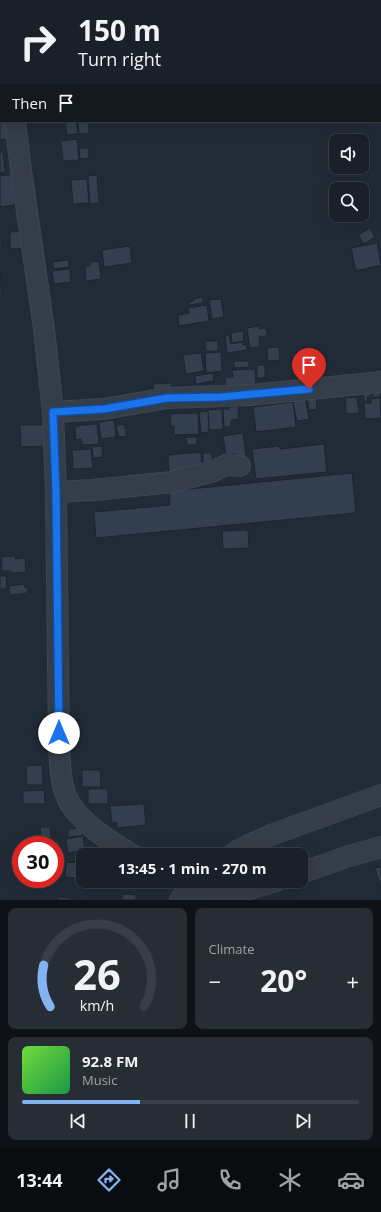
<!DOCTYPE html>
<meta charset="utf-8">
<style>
body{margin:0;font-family:"Open Sans",sans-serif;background:#262d35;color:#f1f3f6;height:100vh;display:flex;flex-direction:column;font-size:15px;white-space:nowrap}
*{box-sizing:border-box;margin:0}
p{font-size:13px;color:#9fa3a8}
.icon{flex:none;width:22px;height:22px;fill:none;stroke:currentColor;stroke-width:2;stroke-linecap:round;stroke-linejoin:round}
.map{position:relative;height:900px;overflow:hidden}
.details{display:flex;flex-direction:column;gap:8px;padding:8px;background:#0e1217;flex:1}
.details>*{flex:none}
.hud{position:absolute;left:0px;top:0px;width:381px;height:122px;box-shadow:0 4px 16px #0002,0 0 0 1px #373e46;background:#192029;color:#f1f3f6;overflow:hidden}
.buttons{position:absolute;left:329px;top:134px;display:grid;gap:8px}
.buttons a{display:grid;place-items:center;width:40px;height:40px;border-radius:8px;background:#192029;box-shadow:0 4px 16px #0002,0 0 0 1px #373e46;font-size:20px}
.speed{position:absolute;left:12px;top:836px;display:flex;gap:8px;font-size:20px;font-weight:700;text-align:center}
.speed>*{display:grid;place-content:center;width:52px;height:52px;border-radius:50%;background:#192029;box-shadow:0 4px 16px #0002,0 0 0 1px #373e46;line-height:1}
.speed .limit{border:6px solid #d22;background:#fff;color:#111}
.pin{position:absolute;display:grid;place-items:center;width:34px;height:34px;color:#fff;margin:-41px -17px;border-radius:50% 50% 50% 0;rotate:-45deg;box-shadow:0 0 4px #0007}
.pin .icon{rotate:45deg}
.me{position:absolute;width:44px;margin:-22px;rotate:0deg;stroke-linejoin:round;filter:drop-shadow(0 0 3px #0008)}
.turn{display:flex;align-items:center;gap:14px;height:84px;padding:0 12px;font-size:18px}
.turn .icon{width:52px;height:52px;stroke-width:2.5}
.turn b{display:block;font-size:28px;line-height:34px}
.then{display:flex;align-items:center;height:38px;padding:0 12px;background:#0003;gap:8px;font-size:15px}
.big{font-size:30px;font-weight:700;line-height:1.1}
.details .widget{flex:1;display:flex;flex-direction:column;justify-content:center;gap:6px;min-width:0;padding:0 14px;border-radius:8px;background:#262d35}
.details .dial{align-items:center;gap:0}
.dial svg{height:104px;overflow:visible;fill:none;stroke:#373e46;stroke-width:7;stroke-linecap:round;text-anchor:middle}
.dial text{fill:#f1f3f6;stroke:none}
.song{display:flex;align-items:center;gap:12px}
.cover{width:48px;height:48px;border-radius:6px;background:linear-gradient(135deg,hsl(100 70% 55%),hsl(140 70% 35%))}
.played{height:4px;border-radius:2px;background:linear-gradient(90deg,#84b3f4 35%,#373e46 35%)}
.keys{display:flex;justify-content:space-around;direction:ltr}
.heat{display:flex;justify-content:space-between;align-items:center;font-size:22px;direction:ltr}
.details .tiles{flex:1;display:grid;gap:8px;grid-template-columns:1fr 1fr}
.widget:last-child{grid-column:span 2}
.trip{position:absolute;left:76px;top:848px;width:232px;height:40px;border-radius:8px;background:#192029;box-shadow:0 4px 16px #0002,0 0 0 1px #373e46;font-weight:700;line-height:40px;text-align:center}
.tabs{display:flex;height:64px;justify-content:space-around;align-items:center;background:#0a0d10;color:#9fa3a8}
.tabs .icon{width:28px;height:28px}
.tabs .active{color:#84b3f4}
.tabs b{font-size:18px;color:#f1f3f6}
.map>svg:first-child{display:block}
.building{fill:#333f4e;stroke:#1c242e}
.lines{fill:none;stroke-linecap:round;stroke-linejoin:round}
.minor-casing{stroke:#3e4651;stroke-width:22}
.minor{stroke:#343d48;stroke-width:20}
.route-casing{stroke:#114b97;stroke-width:10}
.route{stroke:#1a73e8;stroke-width:7}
</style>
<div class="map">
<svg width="381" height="900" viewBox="0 0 381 900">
<rect width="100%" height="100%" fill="#212b37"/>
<!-- building -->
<g class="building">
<path d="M5,121l5,17 -10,2v-18z"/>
<path d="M65,121h11l2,13 -11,1z"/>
<path d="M78,121h10l1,12 -10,1z"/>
<path d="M77,139l2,21 -16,1 -2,-20z"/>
<path d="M79,148h9l1,10 -9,1z"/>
<path d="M0,152h3l2,20 -5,1z"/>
<path d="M16,174l4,30 -20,3v-31z"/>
<path d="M97,175l2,28 -9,1 -2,-28z"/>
<path d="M87,179l2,24 -16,1 -2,-24z"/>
<path d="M370,228l5,9 -11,7 -6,-9z"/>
<path d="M24,231l1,17 -15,1v-17z"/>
<rect x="0" y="237" width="2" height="12"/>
<path d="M377,243l4,22 -25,6 -5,-23z"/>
<path d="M130,246l2,17 -28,4 -2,-17z"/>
<path d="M68,260l1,7 -15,2 -2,-7z"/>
<path d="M99,261l2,18 -15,2 -1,-14 5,-1v-4z"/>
<path d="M70,269l1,13 -17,2 -2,-13z"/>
<path d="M0,273l2,23h-2z"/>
<path d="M203,297v6l-14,2v-3l4,-1v-2z"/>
<path d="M221,299l3,18 -12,2 -3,-19z"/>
<path d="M207,305l2,16 -30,5 -1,-11 11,-2 -1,-5z"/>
<path d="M259,326v3l7,-1 1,8 -8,1 1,10 -10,1 -3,-20z"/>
<path d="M243,331l1,10 -12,2 -1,-10z"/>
<path d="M229,335l2,9 11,-2 1,3 3,-1 1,6 -20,3 -2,-17z"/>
<path d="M205,341h13v10h-12z"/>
<path d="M279,347l1,13 -12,1 -1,-13z"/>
<path d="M221,352l1,19 -16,2 -1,-20z"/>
<path d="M201,353l3,18 -18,3 -3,-19z"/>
<path d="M234,361h15v6l-15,1z"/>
<rect x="257" y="365" width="8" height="13"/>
<path d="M255,369l1,21 -30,1 -1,-14h8l-1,-7z"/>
<path d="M213,373l1,8 -18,3 -1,-8z"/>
<path d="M172,383v13l-18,1 -1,-13z"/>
<rect x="373" y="389" width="7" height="8"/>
<path d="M363,390h7v7h-3l1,4h-4z"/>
<path d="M316,395l1,14 -8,1 -2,-14z"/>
<path d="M305,397l4,22 -12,2 -5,-22z"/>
<path d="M357,397l2,16 -13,1 -1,-16z"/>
<path d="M380,398l1,20 -16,1 -1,-16h7v-4z"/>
<path d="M293,402l3,25 -40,5 -3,-25z"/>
<path d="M238,406l1,13 -8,1v7h-7l-1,-18h6v-2z"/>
<path d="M222,409l1,20 -14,1 -1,-20z"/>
<path d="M208,411l1,21 -8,1 -2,-21z"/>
<path d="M198,413l1,21 -25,1v-9h-3l-1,-12z"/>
<path d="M114,420l2,17 -15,2 -2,-17z"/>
<path d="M97,424l2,20 -17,1 -1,-6 -5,1 -1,-14z"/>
<path d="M124,424l3,12 -8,1 -3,-11z"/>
<path d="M20,425h27l1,21 -27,1z"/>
<path d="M243,433l3,24 -12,2v-5l-8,1 -3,-19z"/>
<path d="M186,437h11v8h-10z"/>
<path d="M324,444l3,28 -71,7 -4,-30 27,-3 1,3z"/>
<path d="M102,446l1,11 -10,1 -1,-11z"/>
<path d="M91,449l2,19 -20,1 -1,-19z"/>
<path d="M201,452l1,20 -33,2 -1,-19z"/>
<rect x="203" y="453" width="9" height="12"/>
<path d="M352,473l4,40 -260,25 -2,-26 76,-7 -1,-14z"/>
<path d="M248,530l1,18 -26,1 -1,-18z"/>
<path d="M15,556v3l10,-1 1,14 -15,1v-2h-9l-1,-14z"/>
<path d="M0,576h6l1,13h-7z"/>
<path d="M24,584l1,4 2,-1 1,6 -18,2 -1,-9z"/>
<path d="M42,765l1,20h-16l-1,-19z"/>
<path d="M82,770h18l1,17h-19z"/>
<rect x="88" y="789" width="20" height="15"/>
<path d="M44,790l1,14h-22v-13z"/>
<path d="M144,804l2,21 -29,3v-6l-5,1 -2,-17z"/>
<path d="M40,827h10l1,11 -17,1v-5h7z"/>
<path d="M82,828v8l-14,1v-8z"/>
<path d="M83,836l2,14 -17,3 -2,-14z"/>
<path d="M37,843v2h-10v-1z"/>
<path d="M83,851l13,1v3h-13v22l-2,-1z"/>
<path d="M55,856h2l1,14h-3z"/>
<path d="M66,862l14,1 -1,15 -14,-1z"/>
<path d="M21,866v12l-6,1 -1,-12z"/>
<path d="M381,867v22l-6,-21z"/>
<path d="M122,894l14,1v5h-14z"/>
<path d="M57,897l22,2v1h-22z"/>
</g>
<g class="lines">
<defs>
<g id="minor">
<path d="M2,0v1"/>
<path d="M15,121l6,49 23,159 9,83 3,80 3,255c1,15 1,32 6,46 8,25 45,49 68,62"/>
<path d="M53,412l51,-3 63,-11 84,-3 130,-13"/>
<path d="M56,492l37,-2 79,-8 42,-11 12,-6 14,1"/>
<path d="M232,855l9,-6 30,-14 110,-40"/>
<path d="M301,873l48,-17 32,-9"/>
<path d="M181,881c6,3 12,8 19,11 21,8 55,-5 76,-11"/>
<path d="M180,900l11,-14 6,-5"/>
</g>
</defs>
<!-- minor casing -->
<use href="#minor" class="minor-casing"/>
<!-- minor -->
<use href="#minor" class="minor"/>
</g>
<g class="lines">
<defs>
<path id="route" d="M59,733l-3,-241 -3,-80 51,-3 63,-11 54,-1 88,-8"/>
</defs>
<!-- route casing -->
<use href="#route" class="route-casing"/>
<!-- route -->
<use href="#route" class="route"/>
</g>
</svg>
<div class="buttons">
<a><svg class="icon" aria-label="sound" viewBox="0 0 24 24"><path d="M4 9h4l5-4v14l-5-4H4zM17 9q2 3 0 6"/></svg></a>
<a><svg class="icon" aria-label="search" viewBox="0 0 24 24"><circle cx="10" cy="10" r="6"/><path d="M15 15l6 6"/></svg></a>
</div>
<div class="speed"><div class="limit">30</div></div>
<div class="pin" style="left:309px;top:389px;background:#d93025"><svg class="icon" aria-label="arrive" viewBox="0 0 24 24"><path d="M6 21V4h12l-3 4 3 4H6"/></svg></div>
<svg class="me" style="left:59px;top:733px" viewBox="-20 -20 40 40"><circle r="19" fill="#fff"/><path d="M0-13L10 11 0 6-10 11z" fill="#1a73e8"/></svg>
<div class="trip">13:45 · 1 min · 270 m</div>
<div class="hud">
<div class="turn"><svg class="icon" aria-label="right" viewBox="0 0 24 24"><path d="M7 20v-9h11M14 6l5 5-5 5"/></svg><div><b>150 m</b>Turn right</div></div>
<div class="then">Then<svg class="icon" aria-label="arrive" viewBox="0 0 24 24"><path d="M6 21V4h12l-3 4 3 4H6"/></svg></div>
</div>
</div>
<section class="details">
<div class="tiles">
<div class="widget dial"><svg viewBox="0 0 100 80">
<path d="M14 69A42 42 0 1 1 86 69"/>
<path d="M14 69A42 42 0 0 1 9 37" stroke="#84b3f4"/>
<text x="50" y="56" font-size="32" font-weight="700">26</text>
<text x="50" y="72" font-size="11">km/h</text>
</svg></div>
<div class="widget"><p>Climate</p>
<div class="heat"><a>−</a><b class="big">20°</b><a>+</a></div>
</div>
<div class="widget">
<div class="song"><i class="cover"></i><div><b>92.8 FM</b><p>Music</p></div></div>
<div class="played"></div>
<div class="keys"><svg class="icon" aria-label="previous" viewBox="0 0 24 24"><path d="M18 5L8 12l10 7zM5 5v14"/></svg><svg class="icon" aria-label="pause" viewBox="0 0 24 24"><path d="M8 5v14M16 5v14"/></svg><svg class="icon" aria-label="next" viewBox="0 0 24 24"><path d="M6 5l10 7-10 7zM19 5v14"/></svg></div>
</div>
</div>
</section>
<nav class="tabs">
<b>13:44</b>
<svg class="icon active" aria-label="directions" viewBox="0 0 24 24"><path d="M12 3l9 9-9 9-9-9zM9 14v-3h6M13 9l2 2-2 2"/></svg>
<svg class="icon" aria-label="music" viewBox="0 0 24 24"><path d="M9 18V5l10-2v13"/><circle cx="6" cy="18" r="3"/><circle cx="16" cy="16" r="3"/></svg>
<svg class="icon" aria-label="phone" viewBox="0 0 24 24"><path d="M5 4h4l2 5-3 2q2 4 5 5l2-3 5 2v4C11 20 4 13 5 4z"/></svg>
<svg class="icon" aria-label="climate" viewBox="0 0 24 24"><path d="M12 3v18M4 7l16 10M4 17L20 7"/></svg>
<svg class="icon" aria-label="car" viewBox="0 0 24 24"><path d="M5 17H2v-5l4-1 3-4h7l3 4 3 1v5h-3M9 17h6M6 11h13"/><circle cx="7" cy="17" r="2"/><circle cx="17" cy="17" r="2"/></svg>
</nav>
